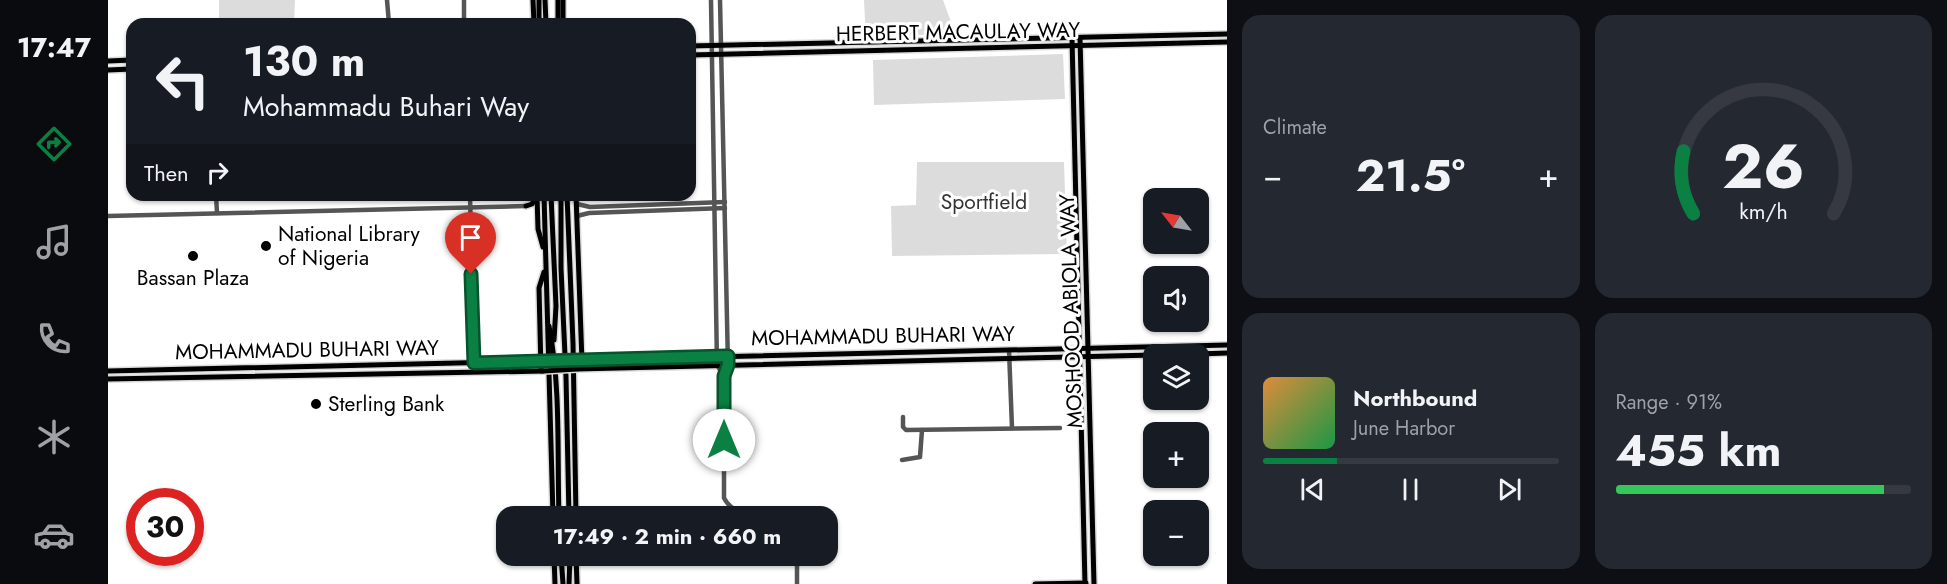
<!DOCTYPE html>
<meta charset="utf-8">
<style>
body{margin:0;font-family:Jost,sans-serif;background:#242831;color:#f1f3f6;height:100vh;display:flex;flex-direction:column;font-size:22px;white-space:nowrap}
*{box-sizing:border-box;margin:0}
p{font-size:20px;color:#9ea1a6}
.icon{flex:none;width:33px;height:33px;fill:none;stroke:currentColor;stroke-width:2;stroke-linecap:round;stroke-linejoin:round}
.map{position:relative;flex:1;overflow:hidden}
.panel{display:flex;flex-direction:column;gap:15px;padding:15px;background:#0d0f14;width:720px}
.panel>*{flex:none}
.banner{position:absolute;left:18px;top:18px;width:570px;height:183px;border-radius:18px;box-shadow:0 2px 4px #0004;background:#171b24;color:#f1f3f6;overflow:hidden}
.needle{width:39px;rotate:301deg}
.fabs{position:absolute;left:1035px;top:188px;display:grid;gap:12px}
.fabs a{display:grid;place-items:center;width:66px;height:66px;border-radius:12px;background:#171b24;box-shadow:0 2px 4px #0004;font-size:30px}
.speed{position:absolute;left:18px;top:488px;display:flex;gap:12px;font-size:30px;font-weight:700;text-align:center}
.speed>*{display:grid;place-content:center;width:78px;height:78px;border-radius:50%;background:#171b24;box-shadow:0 2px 4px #0004;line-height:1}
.speed .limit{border:9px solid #d22;background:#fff;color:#111}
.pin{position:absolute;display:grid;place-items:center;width:51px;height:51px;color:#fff;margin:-62px -26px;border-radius:50% 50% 50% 0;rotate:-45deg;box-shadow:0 0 6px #0007}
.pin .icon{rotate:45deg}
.me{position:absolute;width:66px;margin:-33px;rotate:0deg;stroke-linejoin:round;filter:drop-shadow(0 0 4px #0008)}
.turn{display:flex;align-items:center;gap:21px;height:126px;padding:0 18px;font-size:27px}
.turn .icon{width:78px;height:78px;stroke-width:2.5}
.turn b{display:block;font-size:42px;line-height:51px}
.then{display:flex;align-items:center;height:57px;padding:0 18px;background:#0003;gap:12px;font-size:22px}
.big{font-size:45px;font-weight:700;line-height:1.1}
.panel .widget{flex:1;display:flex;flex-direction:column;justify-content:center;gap:9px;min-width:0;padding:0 21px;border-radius:18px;background:#242831}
.panel .dial{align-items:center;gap:0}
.dial svg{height:156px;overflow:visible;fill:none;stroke:#363941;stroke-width:7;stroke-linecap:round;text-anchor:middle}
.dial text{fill:#f1f3f6;stroke:none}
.song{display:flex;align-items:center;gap:18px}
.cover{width:72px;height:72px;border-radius:9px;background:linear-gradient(135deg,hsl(30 70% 55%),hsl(140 70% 35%))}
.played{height:6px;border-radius:3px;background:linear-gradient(90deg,#0b8043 25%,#363941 25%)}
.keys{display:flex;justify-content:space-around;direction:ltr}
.heat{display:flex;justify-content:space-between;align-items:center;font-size:33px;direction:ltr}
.charge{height:9px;border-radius:4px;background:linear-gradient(90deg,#34c759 91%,#363941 0)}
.panel .tiles{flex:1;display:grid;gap:15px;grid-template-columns:repeat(2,1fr)}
.trip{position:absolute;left:388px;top:506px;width:342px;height:60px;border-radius:18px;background:#171b24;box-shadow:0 2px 4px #0004;font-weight:700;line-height:60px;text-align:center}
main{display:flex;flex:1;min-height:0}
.menu{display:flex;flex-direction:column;width:108px;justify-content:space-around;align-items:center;background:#090b0e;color:#9ea1a6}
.menu .icon{width:42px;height:42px}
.menu .active{color:#0b8043}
.menu b{font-size:27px;color:#f1f3f6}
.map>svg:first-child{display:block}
.green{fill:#dcdcdc}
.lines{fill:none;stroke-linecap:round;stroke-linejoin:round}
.major-casing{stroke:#dbdbdb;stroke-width:8}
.minor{stroke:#555;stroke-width:4.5}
.major{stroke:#000;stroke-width:5}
.major-bridge-casing{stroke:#dbdbdb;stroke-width:8;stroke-linecap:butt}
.major-bridge{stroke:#000;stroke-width:5}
.route-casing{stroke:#07532c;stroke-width:15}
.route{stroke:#0b8043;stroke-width:10}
.poi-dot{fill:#000;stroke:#fff;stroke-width:2}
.labels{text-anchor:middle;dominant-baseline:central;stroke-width:6;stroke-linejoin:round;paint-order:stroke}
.street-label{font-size:21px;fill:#000;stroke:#fff}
.park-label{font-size:21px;fill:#333;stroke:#fff}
.poi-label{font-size:21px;fill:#000;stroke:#fff;text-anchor:start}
</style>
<main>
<nav class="menu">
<b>17:47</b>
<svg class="icon active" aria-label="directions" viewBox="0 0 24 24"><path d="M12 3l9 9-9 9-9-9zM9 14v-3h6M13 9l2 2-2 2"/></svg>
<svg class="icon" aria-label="music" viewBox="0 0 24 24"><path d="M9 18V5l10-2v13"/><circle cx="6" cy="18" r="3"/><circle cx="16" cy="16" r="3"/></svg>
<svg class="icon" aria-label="phone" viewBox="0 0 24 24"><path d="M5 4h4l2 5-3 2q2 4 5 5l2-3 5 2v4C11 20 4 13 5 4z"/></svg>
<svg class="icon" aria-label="climate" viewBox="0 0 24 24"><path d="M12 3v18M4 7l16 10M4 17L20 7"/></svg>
<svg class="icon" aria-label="car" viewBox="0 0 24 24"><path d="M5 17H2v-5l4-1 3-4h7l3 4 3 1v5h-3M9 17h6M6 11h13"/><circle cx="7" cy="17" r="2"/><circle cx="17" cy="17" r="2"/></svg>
</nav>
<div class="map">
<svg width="1119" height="584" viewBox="0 0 1119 584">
<rect width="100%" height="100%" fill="#fff"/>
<!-- green -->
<g class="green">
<path d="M111,0h76l-1,24h-75z"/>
<path d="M756,0h79l12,33 -89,5z"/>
<path d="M955,54l2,45 -191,6 -1,-45z"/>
<path d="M809,162h147l3,92 -175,2 -1,-50 25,-1z"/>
</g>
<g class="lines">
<defs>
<g id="major">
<path d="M425,0l1,24"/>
<path d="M431,0v24"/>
<path d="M437,0l1,24"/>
<path d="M450,0v24"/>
<path d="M455,24v-24"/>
<path d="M964,38l13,546"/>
<path d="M972,38l14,546"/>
<path d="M582,46l537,-12"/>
<path d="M582,55l537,-13"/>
<path d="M0,61l24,-1"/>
<path d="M0,70l24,-1"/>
<path d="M429,195l1,34 5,18"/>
<path d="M436,195l9,321"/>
<path d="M443,195l5,111 -2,34"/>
<path d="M453,195v73l5,109 3,139"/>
<path d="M459,195l6,148 3,173"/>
<path d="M468,195l6,167"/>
<path d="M418,206l6,-2 4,-7"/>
<path d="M441,326c12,62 8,127 10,190"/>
<path d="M1089,354l30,-1"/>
<path d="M470,360l649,-15"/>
<path d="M469,369l577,-14"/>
<path d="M0,371l437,-10"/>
<path d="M433,371l-2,-83 5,-16"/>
<path d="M0,379l436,-8"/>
<path d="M446,555l1,29"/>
<path d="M453,555l2,29"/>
<path d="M468,555l1,29"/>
<path d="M461,584l1,-29"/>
<path d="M927,584l51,-1"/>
</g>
</defs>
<!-- major casing -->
<use href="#major" class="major-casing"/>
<!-- minor -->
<g class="minor">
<path d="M279,0l2,24"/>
<path d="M603,0l6,365 7,11"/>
<path d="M612,0l8,365 -4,11v122c13,25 43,10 66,18"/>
<path d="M356,24v-24"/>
<path d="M108,195l1,18"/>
<path d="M362,195l4,168"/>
<path d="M469,204l13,3 135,-5"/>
<path d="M0,216l418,-10"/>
<path d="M469,216l12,-3 136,-5"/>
<path d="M901,350l3,78"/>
<path d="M795,417v10l3,3 154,-2"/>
<path d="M794,460l18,-3 2,-27"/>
<path d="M689,555v29"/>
</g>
<!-- major -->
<use href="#major" class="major"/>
<defs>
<g id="major-bridge">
<path d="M437,361l33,-1"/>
<path d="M436,371l33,-2"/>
</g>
</defs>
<!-- major-bridge casing -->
<use href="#major-bridge" class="major-bridge-casing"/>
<!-- major-bridge -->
<use href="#major-bridge" class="major-bridge"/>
</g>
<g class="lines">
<defs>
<path id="route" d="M363,274l3,89 254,-7v9l-4,11v64"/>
</defs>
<!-- route casing -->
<use href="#route" class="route-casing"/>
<!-- route -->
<use href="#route" class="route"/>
</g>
<!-- markers -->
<g class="poi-dot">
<circle cx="158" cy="246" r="6"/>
<circle cx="85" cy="256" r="6"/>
<circle cx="208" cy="404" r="6"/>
</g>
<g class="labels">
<!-- street labels -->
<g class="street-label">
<text transform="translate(850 32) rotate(-1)">HERBERT MACAULAY WAY</text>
<text transform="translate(963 311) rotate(-92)">MOSHOOD ABIOLA WAY</text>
<text transform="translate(775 336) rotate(-1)">MOHAMMADU BUHARI WAY</text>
<text transform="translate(199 350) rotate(-1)">MOHAMMADU BUHARI WAY</text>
</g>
<!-- park labels -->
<g class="park-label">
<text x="876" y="202">Sportfield</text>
</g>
<!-- poi labels -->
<g class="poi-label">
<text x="170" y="234">National Library<tspan x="170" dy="24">of Nigeria</tspan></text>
<text x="85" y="278" text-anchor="middle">Bassan Plaza</text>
<text x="220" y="404">Sterling Bank</text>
</g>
</g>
</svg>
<div class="fabs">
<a><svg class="needle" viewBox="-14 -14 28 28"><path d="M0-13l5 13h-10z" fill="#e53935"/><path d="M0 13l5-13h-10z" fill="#9ea1a6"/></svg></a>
<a><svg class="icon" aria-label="sound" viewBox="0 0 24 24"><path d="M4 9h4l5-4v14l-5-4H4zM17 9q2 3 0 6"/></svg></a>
<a><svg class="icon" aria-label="layers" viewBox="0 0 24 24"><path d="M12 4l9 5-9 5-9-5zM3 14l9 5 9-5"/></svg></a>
<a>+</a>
<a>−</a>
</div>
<div class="speed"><div class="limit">30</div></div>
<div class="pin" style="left:363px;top:274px;background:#d93025"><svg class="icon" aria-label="arrive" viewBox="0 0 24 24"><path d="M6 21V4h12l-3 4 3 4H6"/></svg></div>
<svg class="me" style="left:616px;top:440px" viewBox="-20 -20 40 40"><circle r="19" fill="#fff"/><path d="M0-13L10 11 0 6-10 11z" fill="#0b8043"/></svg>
<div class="trip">17:49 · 2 min · 660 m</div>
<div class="banner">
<div class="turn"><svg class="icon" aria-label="left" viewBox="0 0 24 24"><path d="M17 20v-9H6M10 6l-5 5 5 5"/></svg><div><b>130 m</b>Mohammadu Buhari Way</div></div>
<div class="then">Then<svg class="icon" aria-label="right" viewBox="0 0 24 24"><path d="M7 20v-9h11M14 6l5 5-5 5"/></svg></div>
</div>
</div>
<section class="panel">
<div class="tiles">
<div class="widget"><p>Climate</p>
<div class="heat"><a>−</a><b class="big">21.5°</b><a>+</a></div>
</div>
<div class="widget dial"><svg viewBox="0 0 100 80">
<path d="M14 69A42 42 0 1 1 86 69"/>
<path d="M14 69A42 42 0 0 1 9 37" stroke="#0b8043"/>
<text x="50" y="56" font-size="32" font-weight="700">26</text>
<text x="50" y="72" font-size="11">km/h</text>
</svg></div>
<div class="widget">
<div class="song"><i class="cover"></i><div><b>Northbound</b><p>June Harbor</p></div></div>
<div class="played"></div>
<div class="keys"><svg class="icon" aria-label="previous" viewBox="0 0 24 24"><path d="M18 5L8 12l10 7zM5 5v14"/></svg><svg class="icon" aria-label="pause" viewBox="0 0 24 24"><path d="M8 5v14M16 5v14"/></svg><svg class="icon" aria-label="next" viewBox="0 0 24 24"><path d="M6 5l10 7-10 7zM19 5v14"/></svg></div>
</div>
<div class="widget"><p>Range · 91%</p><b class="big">455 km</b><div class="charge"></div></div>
</div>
</section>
</main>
